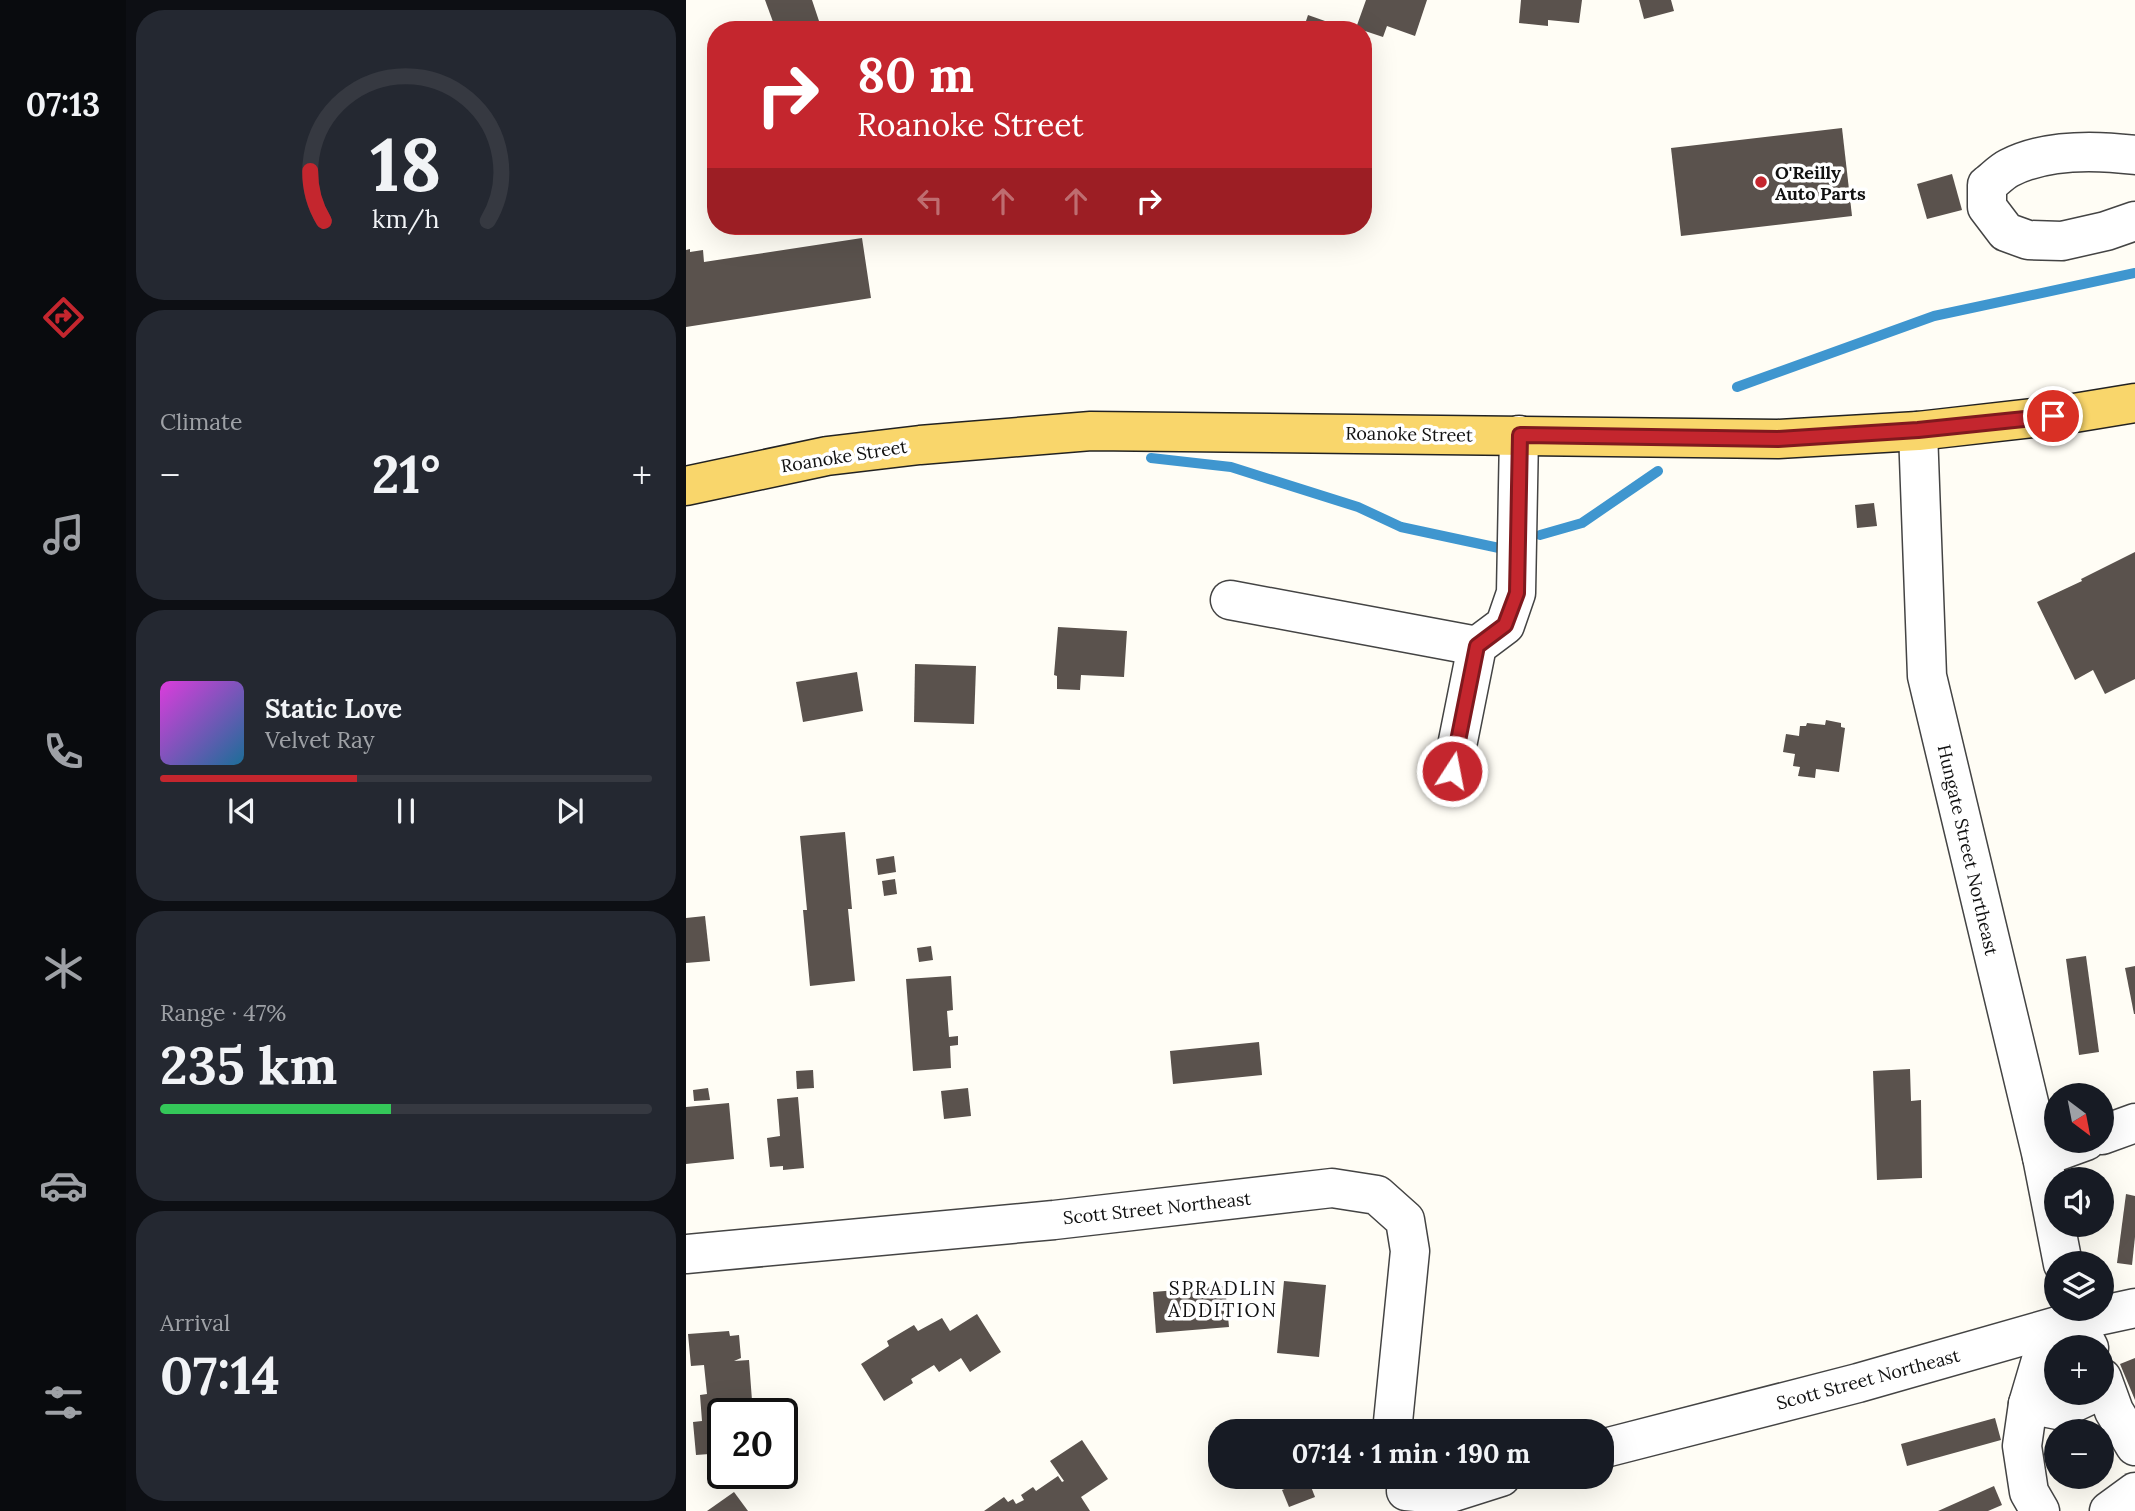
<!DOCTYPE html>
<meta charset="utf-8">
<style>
body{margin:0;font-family:Lora,serif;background:#242831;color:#f1f3f6;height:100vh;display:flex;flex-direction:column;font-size:26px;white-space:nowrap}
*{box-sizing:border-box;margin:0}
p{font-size:23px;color:#9ea1a6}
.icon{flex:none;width:38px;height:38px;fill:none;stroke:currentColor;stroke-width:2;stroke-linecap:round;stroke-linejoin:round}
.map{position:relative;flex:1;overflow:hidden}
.side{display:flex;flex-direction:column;gap:10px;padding:10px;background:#0d0f14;width:560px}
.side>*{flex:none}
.banner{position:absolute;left:21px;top:21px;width:665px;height:214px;border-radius:28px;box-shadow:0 7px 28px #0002;background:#c4262e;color:#fff;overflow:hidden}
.needle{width:46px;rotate:148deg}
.tools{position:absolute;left:1358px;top:1083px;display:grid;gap:14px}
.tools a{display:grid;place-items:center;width:70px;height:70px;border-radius:50%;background:#171b24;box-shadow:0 7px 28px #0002;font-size:35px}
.speed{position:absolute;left:21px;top:1398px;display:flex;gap:14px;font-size:35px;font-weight:700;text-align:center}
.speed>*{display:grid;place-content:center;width:91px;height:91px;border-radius:50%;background:#171b24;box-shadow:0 7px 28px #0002;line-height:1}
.speed .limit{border:4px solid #111;border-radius:10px;background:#fff;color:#111}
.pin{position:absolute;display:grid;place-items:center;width:60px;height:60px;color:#fff;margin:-30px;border:4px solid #fff;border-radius:50%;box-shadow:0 2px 7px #0007}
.me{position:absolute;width:77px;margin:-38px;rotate:11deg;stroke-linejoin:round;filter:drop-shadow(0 0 5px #0008)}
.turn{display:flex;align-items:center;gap:24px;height:147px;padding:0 35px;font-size:32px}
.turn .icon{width:91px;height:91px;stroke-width:2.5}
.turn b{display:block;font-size:49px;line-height:60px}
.lanes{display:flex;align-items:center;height:66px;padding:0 35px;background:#0003;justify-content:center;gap:35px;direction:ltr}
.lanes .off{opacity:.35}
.big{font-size:52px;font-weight:700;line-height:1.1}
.side .tile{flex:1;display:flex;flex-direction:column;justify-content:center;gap:10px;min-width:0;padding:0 24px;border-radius:28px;background:#242831}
.side .dial{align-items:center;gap:0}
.dial svg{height:182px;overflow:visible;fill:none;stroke:#363941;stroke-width:7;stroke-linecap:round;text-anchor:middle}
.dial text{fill:#f1f3f6;stroke:none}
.song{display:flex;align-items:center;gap:21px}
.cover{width:84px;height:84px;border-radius:10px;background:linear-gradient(135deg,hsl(300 70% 55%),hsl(200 70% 35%))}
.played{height:7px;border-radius:4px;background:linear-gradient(90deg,#c4262e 40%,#363941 40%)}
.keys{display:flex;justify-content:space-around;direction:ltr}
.heat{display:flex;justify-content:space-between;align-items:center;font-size:38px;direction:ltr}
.charge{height:10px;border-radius:5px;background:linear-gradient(90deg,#34c759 47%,#363941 0)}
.trip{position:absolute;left:522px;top:1419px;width:406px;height:70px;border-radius:28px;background:#171b24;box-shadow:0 7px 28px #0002;font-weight:700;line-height:70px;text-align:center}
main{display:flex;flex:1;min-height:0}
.tab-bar{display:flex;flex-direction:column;width:126px;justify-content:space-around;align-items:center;background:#090b0e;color:#9ea1a6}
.tab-bar .icon{width:49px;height:49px}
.tab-bar .selected{color:#c4262e}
.tab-bar b{font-size:32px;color:#f1f3f6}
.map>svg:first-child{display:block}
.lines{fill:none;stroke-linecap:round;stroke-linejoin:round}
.stream{stroke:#3f96cf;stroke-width:10}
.building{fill:#5a524d}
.minor-casing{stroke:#444;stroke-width:41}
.major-casing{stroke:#222;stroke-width:41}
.minor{stroke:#fff;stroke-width:38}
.major{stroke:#f9d66b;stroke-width:38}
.route-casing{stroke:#7f191e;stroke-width:18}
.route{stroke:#c4262e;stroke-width:12}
.poi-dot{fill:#c4262e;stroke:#fff;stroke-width:2.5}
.labels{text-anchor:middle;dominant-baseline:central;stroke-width:7;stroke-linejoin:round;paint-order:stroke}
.poi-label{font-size:18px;font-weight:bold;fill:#111;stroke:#fff;text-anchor:start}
.street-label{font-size:18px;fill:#111;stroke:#fff}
.neighbourhood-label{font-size:19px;letter-spacing:2px;fill:#111;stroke:#fff}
</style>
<main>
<nav class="tab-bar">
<b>07:13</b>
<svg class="icon selected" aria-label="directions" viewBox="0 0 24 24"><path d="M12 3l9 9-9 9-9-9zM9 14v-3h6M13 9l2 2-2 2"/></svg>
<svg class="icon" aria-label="music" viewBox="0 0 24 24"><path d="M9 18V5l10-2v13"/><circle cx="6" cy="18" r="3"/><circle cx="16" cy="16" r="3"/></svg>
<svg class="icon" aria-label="phone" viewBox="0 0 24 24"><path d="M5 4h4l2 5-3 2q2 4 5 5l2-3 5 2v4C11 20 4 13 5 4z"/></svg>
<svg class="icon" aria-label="climate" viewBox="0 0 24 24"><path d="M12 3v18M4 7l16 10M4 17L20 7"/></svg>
<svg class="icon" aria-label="car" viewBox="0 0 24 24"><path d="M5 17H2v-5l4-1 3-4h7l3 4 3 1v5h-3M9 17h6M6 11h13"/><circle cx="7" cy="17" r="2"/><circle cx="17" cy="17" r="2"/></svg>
<svg class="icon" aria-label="filters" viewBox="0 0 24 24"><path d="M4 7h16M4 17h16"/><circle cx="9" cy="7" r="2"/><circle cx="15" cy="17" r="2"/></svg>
</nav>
<section class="side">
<div class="tile dial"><svg viewBox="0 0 100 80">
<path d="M14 69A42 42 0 1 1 86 69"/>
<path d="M14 69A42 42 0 0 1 8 47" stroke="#c4262e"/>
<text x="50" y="56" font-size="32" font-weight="700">18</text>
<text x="50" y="72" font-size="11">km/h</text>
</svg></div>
<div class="tile"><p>Climate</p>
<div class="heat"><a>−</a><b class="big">21°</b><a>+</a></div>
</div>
<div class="tile">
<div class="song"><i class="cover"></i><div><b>Static Love</b><p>Velvet Ray</p></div></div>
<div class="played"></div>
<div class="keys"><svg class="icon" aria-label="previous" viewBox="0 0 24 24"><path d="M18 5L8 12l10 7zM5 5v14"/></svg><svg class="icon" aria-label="pause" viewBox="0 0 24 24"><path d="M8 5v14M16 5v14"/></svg><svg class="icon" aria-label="next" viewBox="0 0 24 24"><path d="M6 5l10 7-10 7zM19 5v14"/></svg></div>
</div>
<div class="tile"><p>Range · 47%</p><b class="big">235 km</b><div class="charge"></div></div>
<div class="tile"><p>Arrival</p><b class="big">07:14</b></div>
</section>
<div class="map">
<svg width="1449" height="1511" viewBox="0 0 1449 1511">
<rect width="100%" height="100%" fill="#fffdf5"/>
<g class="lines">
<!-- stream -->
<g class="stream">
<path d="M1051,387l197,-71 201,-43"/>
<path d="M465,458l80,9 127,40 43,20 98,21"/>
<path d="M854,535l42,-12 76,-52"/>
</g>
</g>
<!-- building -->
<g class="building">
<path d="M79,0h47l10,30h-46z"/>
<path d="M680,0h61l-12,36 -28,-10 -4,11 -27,-9z"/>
<path d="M835,0h61l-3,23 -31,-3v6l-29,-3z"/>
<path d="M953,0h32l3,11 -30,8z"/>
<path d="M622,15l34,12 -1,3h-38z"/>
<path d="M1156,128l10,88 -171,20 -10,-88z"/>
<path d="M1266,174l10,36 -35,9 -10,-35z"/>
<path d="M176,238l9,60 -185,29v-77l4,-1v3l13,-2 1,12z"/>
<path d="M1188,503l3,23 -20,2 -2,-23z"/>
<path d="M1449,552v127l-30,15 -12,-24 -18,10 -38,-78 45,-21 -1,-2z"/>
<path d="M372,627l69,4 -3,46 -43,-2 -1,15 -23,-1v-13l-3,-1z"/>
<path d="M229,664l61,2 -2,58 -60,-2z"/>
<path d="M171,672l6,39 -60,11 -7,-40z"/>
<path d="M1140,720l15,3v4l4,1 -6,44 -23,-3 -1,9 -17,-2 2,-9 -7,-1 2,-12 -12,-2 3,-18 13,2 1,-10h6l1,-3 18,2z"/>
<path d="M159,832l7,77h-4l7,72 -45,5 -7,-76h4l-7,-74z"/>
<path d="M208,856l2,16 -18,3 -2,-16z"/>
<path d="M209,879l2,15 -13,2 -2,-15z"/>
<path d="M19,916l5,45 -24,2v-45z"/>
<path d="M245,946l2,14 -14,2 -2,-14z"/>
<path d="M1400,956l13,96 -20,3 -13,-96z"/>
<path d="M1449,966v48h-1l-9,-46z"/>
<path d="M265,976l2,34 -6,1 2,26 9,-1v9l-8,1 1,22 -38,3 -7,-92z"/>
<path d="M573,1042l3,33 -89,9 -3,-33z"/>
<path d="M1224,1069l1,32 10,-1 1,78 -45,2 -4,-109z"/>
<path d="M127,1070l1,18 -17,1 -1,-18z"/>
<path d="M22,1088l2,12 -16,1 -1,-11z"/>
<path d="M282,1088l3,28 -27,3 -3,-28z"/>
<path d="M112,1097l6,71 -21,2v-4l-13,1 -3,-29 13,-2 -3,-37z"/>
<path d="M43,1103l5,56 -48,5v-57z"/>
<path d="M1440,1194l9,2v41l-3,28 -15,-2z"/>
<path d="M598,1281l42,4 -7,72 -42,-4z"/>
<path d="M539,1286l4,41 -73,6 -3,-41z"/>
<path d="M291,1314l24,38 -31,20 -9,-14 -22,14 -5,-7 -23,14 2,4 -29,18 -23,-37 28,-18 -2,-5 27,-16 4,6 24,-13 8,13z"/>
<path d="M43,1331l1,5 9,-1 2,23 -7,3 15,-1 4,54h-30v39l-27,2 -3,-33 9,-1 -2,-26 7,-1 -3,-29 -13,1 -3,-32z"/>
<path d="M1449,1358v42l-15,-36z"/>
<path d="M1309,1418l6,22 -94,26 -6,-22z"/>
<path d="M396,1440l26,39 -27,18 9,14h-106l20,-14 4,5 5,-3 3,5 8,-4 -3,-5 12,-8 3,4 22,-15 4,6 2,-1 -14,-20z"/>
<path d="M563,1477h35l-30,12z"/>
<path d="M622,1479l7,18 -26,10 -7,-17z"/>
<path d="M1308,1486l8,19 -14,6h-50z"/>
<path d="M48,1492l14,19h-41z"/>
</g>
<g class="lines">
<defs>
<g id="minor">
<path d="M1449,155c-40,-5 -89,-6 -126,13 -8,4 -15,12 -22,17v22l19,25 22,8 34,1 44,-10 29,-10"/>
<path d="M1232,431l9,245 115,481 21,107"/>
<path d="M544,600l247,46"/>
<path d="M766,771l25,-125 28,-21 11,-32 3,-158"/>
<path d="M1416,1135l33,-12"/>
<path d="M1356,1157l44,-16"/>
<path d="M0,1254l368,-34 278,-32 45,7 28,25 5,31 -18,181"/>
<path d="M1416,1378l12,33 21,35"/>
<path d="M1342,1404l30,6 36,-17"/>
<path d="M915,1449l257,-66 217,-62 60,-13"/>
<path d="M720,1491l38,4 57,-18"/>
<path d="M1354,1511l-11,-19 -7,-46 6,-42 13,-44 34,-39 14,27"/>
<path d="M1423,1511l26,-19"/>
</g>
<path id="major" d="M0,486l141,-30 93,-11 171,-14 687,8 140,-8 150,-17 67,-11"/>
</defs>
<!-- minor casing -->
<use href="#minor" class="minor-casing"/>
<!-- major casing -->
<use href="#major" class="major-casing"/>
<!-- minor -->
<use href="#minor" class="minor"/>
<!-- major -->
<use href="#major" class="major"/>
</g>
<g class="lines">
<defs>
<path id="route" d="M766,771l25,-125 28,-21 12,-32 3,-158 258,4 140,-9 135,-14"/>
</defs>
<!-- route casing -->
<use href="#route" class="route-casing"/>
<!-- route -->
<use href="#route" class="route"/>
</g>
<!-- markers -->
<circle class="poi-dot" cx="1075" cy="182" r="7"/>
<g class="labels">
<!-- poi labels -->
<g class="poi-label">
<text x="1089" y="172">O'Reilly<tspan x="1089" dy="21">Auto Parts</tspan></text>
</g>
<!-- street labels -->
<g class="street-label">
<text transform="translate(723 434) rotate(1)">Roanoke Street</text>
<text transform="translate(158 456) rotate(-9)">Roanoke Street</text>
<text transform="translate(1282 850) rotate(77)">Hungate Street Northeast</text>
<text transform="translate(471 1208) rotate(-6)">Scott Street Northeast</text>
<text transform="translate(1182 1379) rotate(-15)">Scott Street Northeast</text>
</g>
<!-- neighbourhood labels -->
<g class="neighbourhood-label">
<text x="537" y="1288">SPRADLIN<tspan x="537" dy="22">ADDITION</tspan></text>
</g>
</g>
</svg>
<div class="tools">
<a><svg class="needle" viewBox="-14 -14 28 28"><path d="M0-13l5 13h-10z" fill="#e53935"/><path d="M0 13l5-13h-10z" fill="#9ea1a6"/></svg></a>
<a><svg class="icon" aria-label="sound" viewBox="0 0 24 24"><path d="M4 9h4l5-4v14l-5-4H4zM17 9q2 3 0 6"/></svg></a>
<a><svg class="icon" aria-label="layers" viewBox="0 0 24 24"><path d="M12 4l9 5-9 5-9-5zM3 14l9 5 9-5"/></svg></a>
<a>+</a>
<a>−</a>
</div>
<div class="speed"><div class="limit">20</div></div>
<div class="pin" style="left:1367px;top:416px;background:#d93025"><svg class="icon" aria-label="arrive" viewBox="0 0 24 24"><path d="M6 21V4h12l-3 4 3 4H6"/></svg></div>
<svg class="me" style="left:766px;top:771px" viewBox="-20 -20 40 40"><circle r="17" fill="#c4262e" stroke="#fff" stroke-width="3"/><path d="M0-11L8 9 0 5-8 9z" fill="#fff"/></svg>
<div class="trip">07:14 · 1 min · 190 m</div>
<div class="banner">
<div class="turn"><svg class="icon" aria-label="right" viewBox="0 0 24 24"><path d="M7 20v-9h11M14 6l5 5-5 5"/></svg><div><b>80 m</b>Roanoke Street</div></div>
<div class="lanes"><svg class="icon off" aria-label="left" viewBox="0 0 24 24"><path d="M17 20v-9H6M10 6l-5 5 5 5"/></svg><svg class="icon off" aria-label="ahead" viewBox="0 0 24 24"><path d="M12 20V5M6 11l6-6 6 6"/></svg><svg class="icon off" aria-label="ahead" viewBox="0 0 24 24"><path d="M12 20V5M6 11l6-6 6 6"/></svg><svg class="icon" aria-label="right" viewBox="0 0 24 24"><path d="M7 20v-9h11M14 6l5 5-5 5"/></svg></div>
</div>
</div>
</main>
